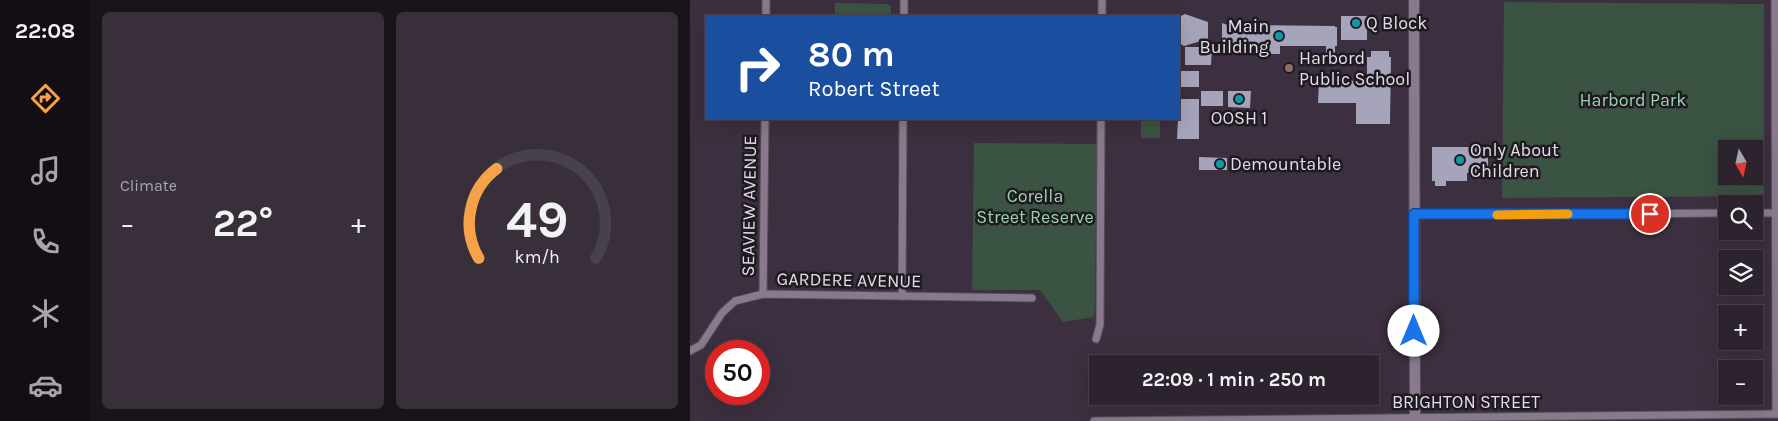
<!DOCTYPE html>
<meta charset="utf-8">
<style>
body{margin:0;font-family:Karla,sans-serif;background:#392f3b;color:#f1f3f6;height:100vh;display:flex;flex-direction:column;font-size:19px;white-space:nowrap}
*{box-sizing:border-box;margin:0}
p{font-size:16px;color:#a7a4aa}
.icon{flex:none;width:28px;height:28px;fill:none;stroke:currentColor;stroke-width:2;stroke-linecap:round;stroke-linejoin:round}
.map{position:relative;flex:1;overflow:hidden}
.details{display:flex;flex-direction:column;gap:12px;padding:12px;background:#19131a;width:600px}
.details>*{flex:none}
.hud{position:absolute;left:15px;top:15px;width:475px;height:105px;border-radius:0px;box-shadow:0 5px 20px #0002,0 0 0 1px #48404b;background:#1a4fa0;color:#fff;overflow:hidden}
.needle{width:32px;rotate:171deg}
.buttons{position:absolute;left:1028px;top:140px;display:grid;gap:10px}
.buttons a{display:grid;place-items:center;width:45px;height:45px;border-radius:0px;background:#2d232f;box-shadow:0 5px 20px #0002,0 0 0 1px #48404b;font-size:25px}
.speed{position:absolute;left:15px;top:340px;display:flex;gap:10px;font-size:25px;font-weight:700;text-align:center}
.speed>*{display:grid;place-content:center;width:65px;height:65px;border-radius:50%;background:#2d232f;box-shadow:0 5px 20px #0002,0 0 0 1px #48404b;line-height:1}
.speed .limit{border:8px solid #d22;background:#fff;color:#111}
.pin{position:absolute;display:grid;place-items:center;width:42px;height:42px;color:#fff;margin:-21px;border:2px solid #fff;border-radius:50%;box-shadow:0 1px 5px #0007}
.me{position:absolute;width:55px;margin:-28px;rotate:0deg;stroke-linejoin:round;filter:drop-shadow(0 0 4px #0008)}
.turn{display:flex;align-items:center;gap:18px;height:105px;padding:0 20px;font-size:22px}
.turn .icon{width:65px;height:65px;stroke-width:2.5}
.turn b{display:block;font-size:35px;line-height:42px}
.big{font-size:38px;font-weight:700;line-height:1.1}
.details .widget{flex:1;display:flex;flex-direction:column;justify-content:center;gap:8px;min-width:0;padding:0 18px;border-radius:8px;background:#392f3b}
.details .dial{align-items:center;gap:0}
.dial svg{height:130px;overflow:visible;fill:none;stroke:#48404b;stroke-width:7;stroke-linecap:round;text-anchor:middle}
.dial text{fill:#f1f3f6;stroke:none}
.heat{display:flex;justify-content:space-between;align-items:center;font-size:28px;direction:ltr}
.details .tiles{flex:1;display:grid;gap:12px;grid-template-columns:repeat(2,1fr)}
.trip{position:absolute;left:399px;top:355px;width:290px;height:50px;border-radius:0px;background:#2d232f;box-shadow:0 5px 20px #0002,0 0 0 1px #48404b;font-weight:700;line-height:50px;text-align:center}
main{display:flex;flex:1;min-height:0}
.tab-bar{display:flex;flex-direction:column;width:90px;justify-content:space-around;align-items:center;background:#120e13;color:#a7a4aa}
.tab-bar .icon{width:35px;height:35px}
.tab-bar .current{color:#f6a248}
.tab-bar b{font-size:22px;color:#f1f3f6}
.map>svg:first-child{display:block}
.green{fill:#3b5342;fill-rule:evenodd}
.building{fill:#a5a4ba}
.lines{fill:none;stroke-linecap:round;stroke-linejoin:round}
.street-casing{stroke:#594e5c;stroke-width:9}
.secondary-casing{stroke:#594e5c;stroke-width:12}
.street{stroke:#887a8c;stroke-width:7}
.secondary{stroke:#887a8c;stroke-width:10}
.route-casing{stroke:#114b97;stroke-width:12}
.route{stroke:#1a73e8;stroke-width:9}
.slow{stroke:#f59e0b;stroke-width:9}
.culture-dot{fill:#0f9aa8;stroke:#1f1a21;stroke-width:2}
.education-dot{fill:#8d6e63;stroke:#1f1a21;stroke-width:2}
.labels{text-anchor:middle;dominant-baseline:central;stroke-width:5;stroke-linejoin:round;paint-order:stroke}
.poi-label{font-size:18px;fill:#e3dbe6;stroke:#1f1a21;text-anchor:start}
.park-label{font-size:18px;fill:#9ad4ac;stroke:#1f1a21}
.street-label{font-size:18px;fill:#e3dbe6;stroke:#1f1a21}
</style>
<main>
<nav class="tab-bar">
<b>22:08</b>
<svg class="icon current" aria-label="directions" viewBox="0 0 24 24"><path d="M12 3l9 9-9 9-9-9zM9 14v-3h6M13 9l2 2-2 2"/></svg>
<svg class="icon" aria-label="music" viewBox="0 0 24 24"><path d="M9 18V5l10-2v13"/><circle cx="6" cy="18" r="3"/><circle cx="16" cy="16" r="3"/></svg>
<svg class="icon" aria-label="phone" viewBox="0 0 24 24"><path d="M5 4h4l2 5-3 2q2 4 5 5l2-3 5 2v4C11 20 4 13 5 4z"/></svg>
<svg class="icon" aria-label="climate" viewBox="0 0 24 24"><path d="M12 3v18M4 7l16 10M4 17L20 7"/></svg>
<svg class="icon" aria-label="car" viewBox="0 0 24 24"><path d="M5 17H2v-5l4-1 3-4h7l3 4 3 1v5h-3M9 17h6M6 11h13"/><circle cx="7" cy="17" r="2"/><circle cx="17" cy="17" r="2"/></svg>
</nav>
<section class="details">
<div class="tiles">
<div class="widget"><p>Climate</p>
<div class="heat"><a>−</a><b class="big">22°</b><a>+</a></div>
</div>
<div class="widget dial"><svg viewBox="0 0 100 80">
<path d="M14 69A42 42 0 1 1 86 69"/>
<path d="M14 69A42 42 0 0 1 25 14" stroke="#f6a248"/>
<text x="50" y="56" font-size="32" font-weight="700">49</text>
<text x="50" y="72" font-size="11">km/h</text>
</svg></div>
</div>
</section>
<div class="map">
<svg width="1088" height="421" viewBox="0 0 1088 421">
<rect width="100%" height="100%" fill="#3c2f3f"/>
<!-- green -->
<g class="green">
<path d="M814,2l260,2v192l-262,2zM1036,149h28v27h-28z"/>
<path d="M145,3l53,1 3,3v9h-56z"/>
<rect x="451" y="119" width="19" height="19"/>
<path d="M284,143l123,1 -2,159 -1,14 -31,5 -23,-32h-68z"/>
</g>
<!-- building -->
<g class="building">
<path d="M495,14l23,8v17l-24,7 -5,-3v-26z"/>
<path d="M651,16h29v13h-3v11h-26z"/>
<path d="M532,23l11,4v-2l102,1v1h2v19h-2v11h-9v-11h-46v8h-17l-1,-8h-21v8h-8v-8l-11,-1z"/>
<path d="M495,47h27l-1,18h-26z"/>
<path d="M681,51h18v6h2l-1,67h-34v-21h-38l1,-23 48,1v-24h4z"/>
<rect x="489" y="71" width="20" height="16"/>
<rect x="511" y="91" width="22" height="15"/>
<path d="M538,91h23l-1,17 -22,-1z"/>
<path d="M489,99h20v40h-22z"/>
<path d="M742,147h56v26h-21v8h-21v5h-11v-5h-3z"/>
<path d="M509,157l28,1v12h-28z"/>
</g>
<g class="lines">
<defs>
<g id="street">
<path d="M1085,0l1,414"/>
<path d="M76,16v-16"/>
<path d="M214,16v-16"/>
<path d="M412,16v-16"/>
<path d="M1064,213h24"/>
<path d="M724,214l84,1 228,-2"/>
<path d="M73,294l2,-175"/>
<path d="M212,296l1,-177"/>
<path d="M406,339l4,-14 1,-206"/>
<path d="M0,351l11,-6 21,-32 13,-12 28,-7 269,4"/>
<path d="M404,421l684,-7"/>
</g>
<path id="secondary" d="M724,0l1,421"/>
</defs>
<!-- street casing -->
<use href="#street" class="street-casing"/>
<!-- secondary casing -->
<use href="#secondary" class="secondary-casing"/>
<!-- street -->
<use href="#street" class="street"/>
<!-- secondary -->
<use href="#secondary" class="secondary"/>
</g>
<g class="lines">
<defs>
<path id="route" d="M724,331v-117h236"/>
</defs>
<!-- route casing -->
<use href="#route" class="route-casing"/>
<!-- route -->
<use href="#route" class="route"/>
<!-- slow -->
<path class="slow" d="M807,215l71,-1"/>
</g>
<!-- markers -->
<g class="culture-dot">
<circle cx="666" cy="23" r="5"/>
<circle cx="589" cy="36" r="5"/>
<circle cx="549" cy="99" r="5"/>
<circle cx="770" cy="160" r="5"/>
<circle cx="530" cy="164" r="5"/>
</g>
<circle class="education-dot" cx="599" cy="68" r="5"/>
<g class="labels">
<!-- poi labels -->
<g class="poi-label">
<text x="676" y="23">Q Block</text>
<text x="579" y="26" text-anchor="end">Main<tspan x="579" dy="21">Building</tspan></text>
<text x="609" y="58">Harbord<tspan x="609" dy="21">Public School</tspan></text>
<text x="549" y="118" text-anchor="middle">OOSH 1</text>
<text x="780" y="150">Only About<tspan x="780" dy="21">Children</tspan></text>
<text x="540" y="164">Demountable</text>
</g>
<!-- park labels -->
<g class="park-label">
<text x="943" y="100">Harbord Park</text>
<text x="345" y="196">Corella<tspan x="345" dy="21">Street Reserve</tspan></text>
</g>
<!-- street labels -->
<g class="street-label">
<text transform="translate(59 206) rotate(-89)">SEAVIEW AVENUE</text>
<text transform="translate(159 280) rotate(1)">GARDERE AVENUE</text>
<text x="776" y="402">BRIGHTON STREET</text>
</g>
</g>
</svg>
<div class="buttons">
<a><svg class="needle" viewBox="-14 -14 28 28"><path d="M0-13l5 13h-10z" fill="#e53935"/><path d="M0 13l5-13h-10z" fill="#a7a4aa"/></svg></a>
<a><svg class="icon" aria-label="search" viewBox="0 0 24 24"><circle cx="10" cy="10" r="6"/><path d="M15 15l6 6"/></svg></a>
<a><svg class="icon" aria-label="layers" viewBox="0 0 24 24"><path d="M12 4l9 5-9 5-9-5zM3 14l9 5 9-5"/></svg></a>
<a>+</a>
<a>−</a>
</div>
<div class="speed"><div class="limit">50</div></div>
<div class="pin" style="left:960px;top:214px;background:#d93025"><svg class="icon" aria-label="arrive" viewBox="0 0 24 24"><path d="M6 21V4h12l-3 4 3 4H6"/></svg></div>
<svg class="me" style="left:724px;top:331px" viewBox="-20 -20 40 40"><circle r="19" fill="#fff"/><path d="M0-13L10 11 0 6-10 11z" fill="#1a73e8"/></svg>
<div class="trip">22:09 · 1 min · 250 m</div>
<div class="hud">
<div class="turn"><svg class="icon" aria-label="right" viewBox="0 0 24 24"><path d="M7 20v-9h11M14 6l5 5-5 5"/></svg><div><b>80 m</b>Robert Street</div></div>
</div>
</div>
</main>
